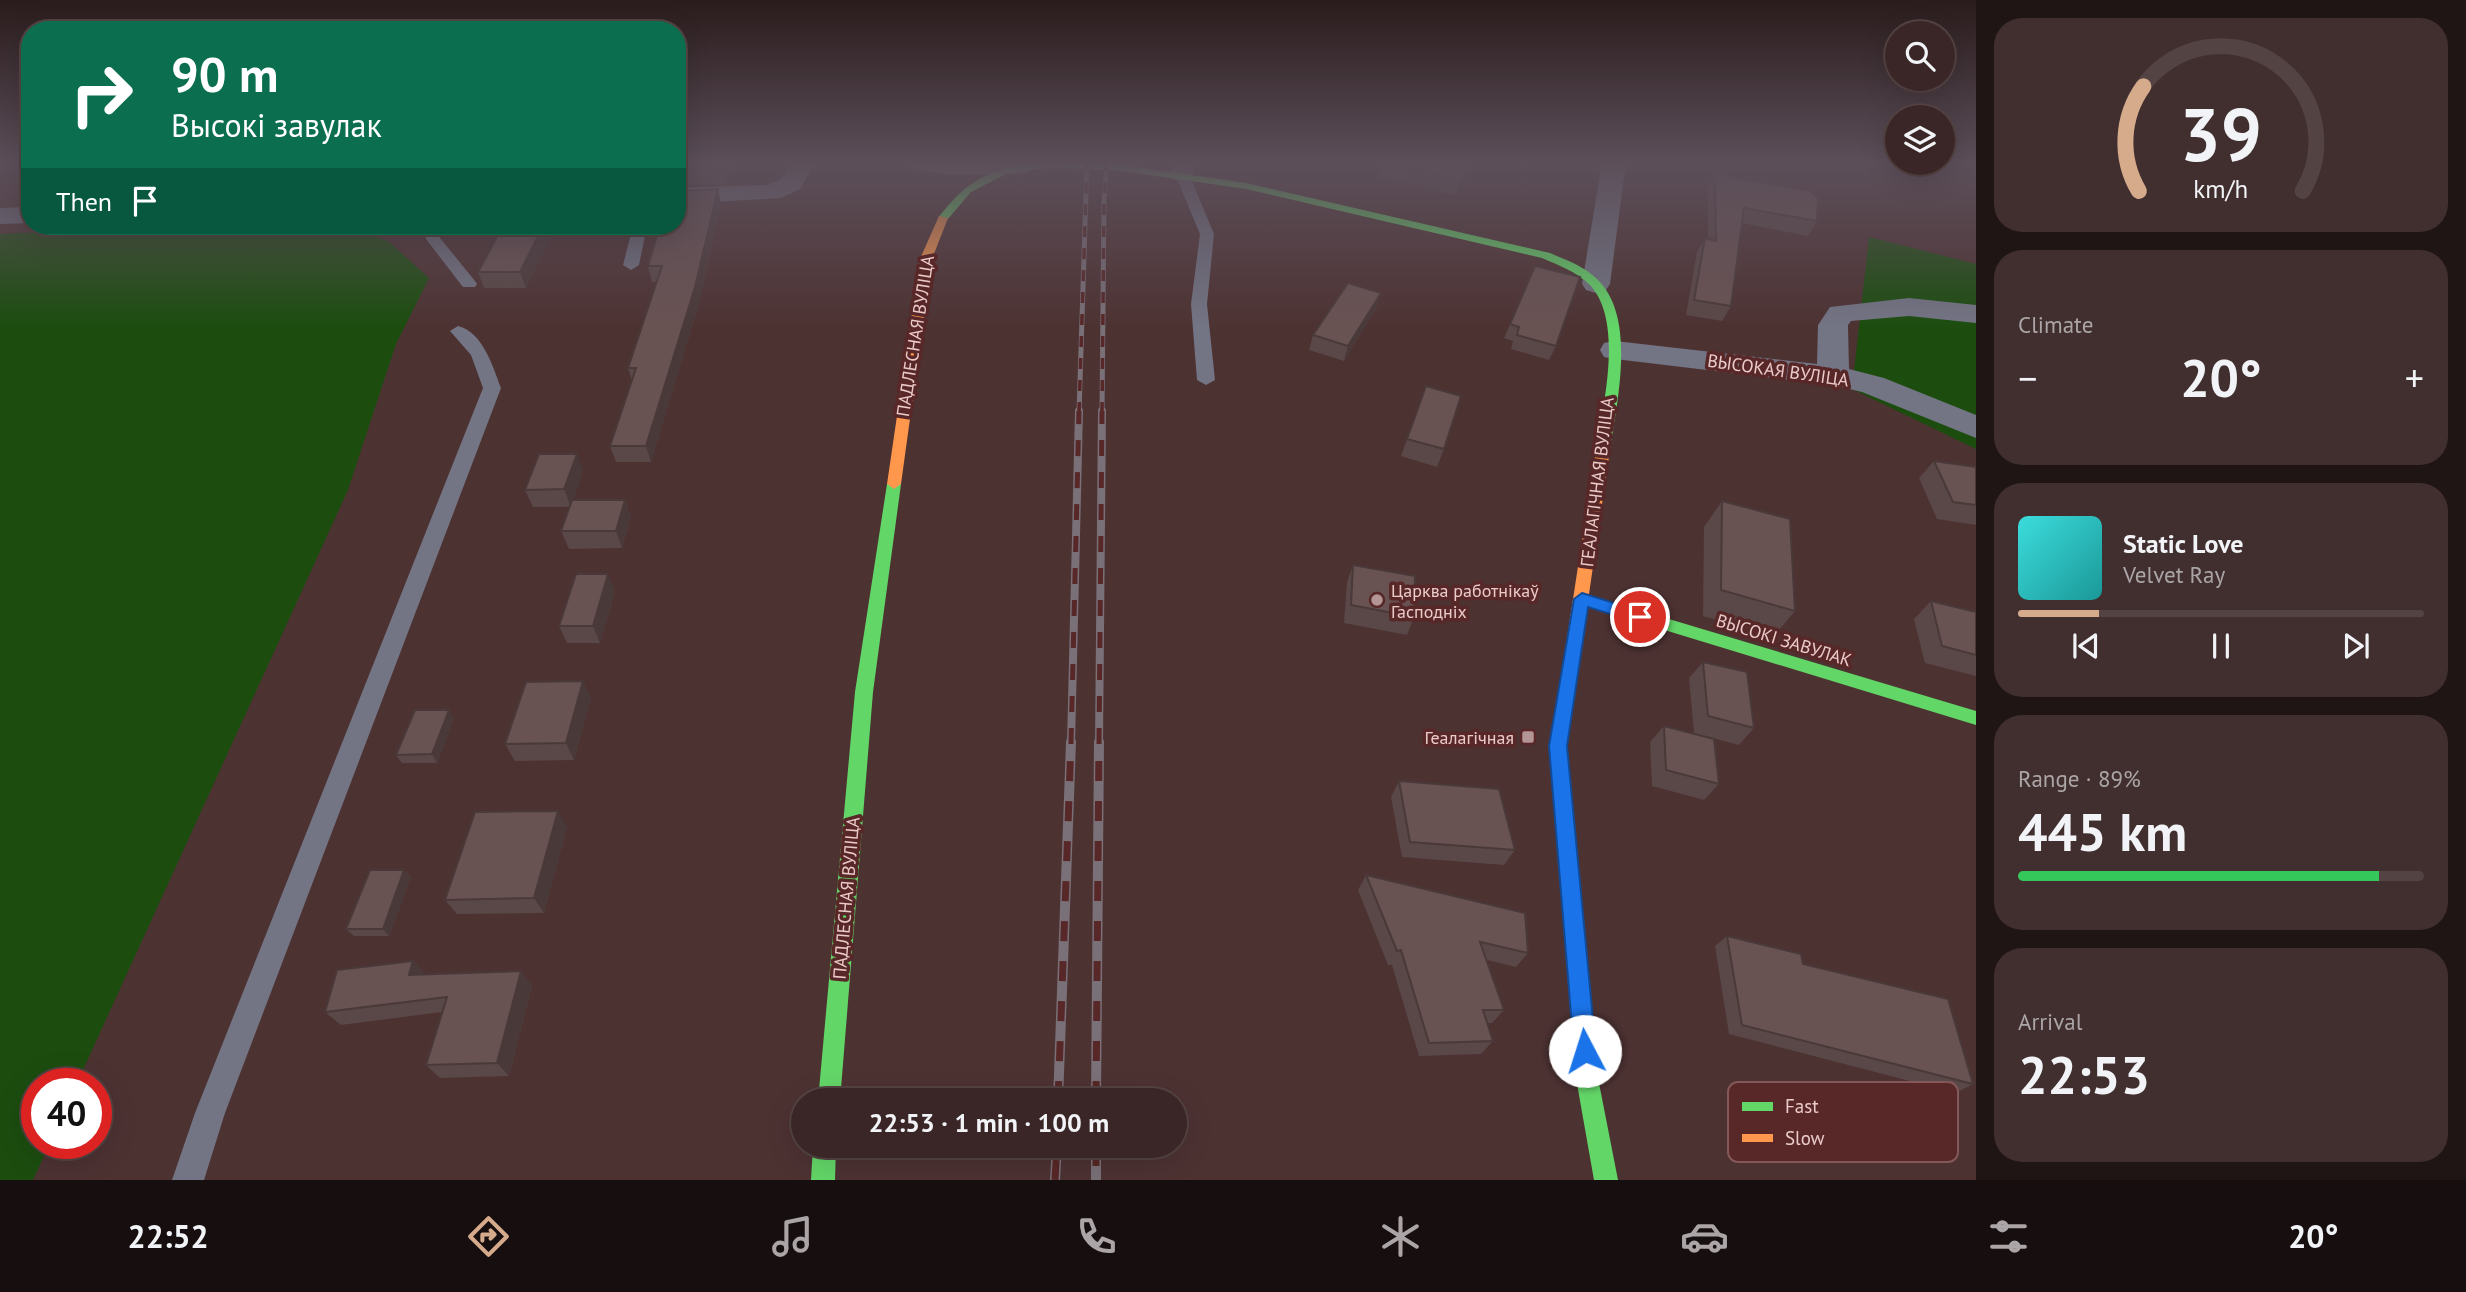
<!DOCTYPE html>
<meta charset="utf-8">
<style>
body{margin:0;font-family:"PT Sans",sans-serif;background:#412e2e;color:#f1f3f6;height:100vh;display:flex;flex-direction:column;font-size:26px;white-space:nowrap}
*{box-sizing:border-box;margin:0}
p{font-size:23px;color:#aba5a7}
.icon{flex:none;width:38px;height:38px;fill:none;stroke:currentColor;stroke-width:2;stroke-linecap:round;stroke-linejoin:round}
.map{position:relative;flex:1;overflow:hidden}
.drawer{display:flex;flex-direction:column;gap:18px;padding:18px;background:#201515;width:490px}
.drawer>*{flex:none}
.hud{position:absolute;left:21px;top:21px;width:665px;height:214px;border-radius:28px;box-shadow:0 7px 28px #0002,0 0 0 2px #544343;background:#0b6e4f;color:#fff;overflow:hidden}
.fabs{position:absolute;left:1885px;top:21px;display:grid;gap:14px}
.fabs a{display:grid;place-items:center;width:70px;height:70px;border-radius:50%;background:#3a2626;box-shadow:0 7px 28px #0002,0 0 0 2px #544343;font-size:35px}
.speed{position:absolute;left:21px;top:1068px;display:flex;gap:14px;font-size:35px;font-weight:700;text-align:center}
.speed>*{display:grid;place-content:center;width:91px;height:91px;border-radius:50%;background:#3a2626;box-shadow:0 7px 28px #0002,0 0 0 2px #544343;line-height:1}
.speed .limit{border:10px solid #d22;background:#fff;color:#111}
.pin{position:absolute;display:grid;place-items:center;width:60px;height:60px;color:#fff;margin:-30px;border:4px solid #fff;border-radius:50%;box-shadow:0 2px 7px #0007}
.me{position:absolute;width:77px;margin:-38px;rotate:355deg;stroke-linejoin:round;filter:drop-shadow(0 0 5px #0008)}
.turn{display:flex;align-items:center;gap:24px;height:147px;padding:0 35px;font-size:32px}
.turn .icon{width:91px;height:91px;stroke-width:2.5}
.turn b{display:block;font-size:49px;line-height:60px}
.then{display:flex;align-items:center;height:66px;padding:0 35px;background:#0003;gap:14px;font-size:26px}
.big{font-size:52px;font-weight:700;line-height:1.1}
.drawer .tile{flex:1;display:flex;flex-direction:column;justify-content:center;gap:10px;min-width:0;padding:0 24px;border-radius:28px;background:#412e2e}
.drawer .dial{align-items:center;gap:0}
.dial svg{height:182px;overflow:visible;fill:none;stroke:#544343;stroke-width:7;stroke-linecap:round;text-anchor:middle}
.dial text{fill:#f1f3f6;stroke:none}
.song{display:flex;align-items:center;gap:21px}
.cover{width:84px;height:84px;border-radius:10px;background:linear-gradient(135deg,hsl(180 70% 55%),hsl(180 70% 35%))}
.played{height:7px;border-radius:4px;background:linear-gradient(90deg,#d6ab8b 20%,#544343 20%)}
.keys{display:flex;justify-content:space-around;direction:ltr}
.heat{display:flex;justify-content:space-between;align-items:center;font-size:38px;direction:ltr}
.charge{height:10px;border-radius:5px;background:linear-gradient(90deg,#34c759 89%,#544343 0)}
.trip{position:absolute;left:791px;top:1088px;width:396px;height:70px;border-radius:35px;background:#3a2626;box-shadow:0 7px 28px #0002,0 0 0 2px #544343;font-weight:700;line-height:70px;text-align:center}
.tabs{display:flex;height:112px;justify-content:space-around;align-items:center;background:#170f0f;color:#aba5a7}
.tabs .icon{width:49px;height:49px}
.tabs .current{color:#d6ab8b}
.tabs b{font-size:32px;color:#f1f3f6}
main{display:flex;flex:1;min-height:0}
.map>svg:first-child{display:block}
.green{fill:#1c4d0f}
.lines{fill:none;stroke-linecap:round;stroke-linejoin:round}
.lane{fill:#737484;fill-rule:evenodd}
.street{fill:#737484;fill-rule:evenodd}
.fast{fill:#63d668;fill-rule:evenodd}
.slow{fill:#ff974d;fill-rule:evenodd}
.rail-far2-casing{stroke:#797078;stroke-width:5}
.rail-far1-casing{stroke:#797078;stroke-width:8}
.rail-casing{stroke:#797078;stroke-width:10}
.rail-far2{stroke:#582727;stroke-width:3.5;stroke-dasharray:11;stroke-linecap:butt}
.rail-far1{stroke:#582727;stroke-width:5;stroke-dasharray:16;stroke-linecap:butt}
.rail{stroke:#582727;stroke-width:7;stroke-dasharray:20;stroke-linecap:butt}
.wall{fill:#5a4747}
.shaded-wall{fill:#4a3939}
.building{fill:#695252;stroke:#4a3939;stroke-width:2}
.route{fill:#1a73e8;stroke:#114b97;stroke-width:2}
.poi-dot{fill:#b49595;stroke:#582727;stroke-width:2.5}
.labels{text-anchor:middle;dominant-baseline:central;stroke-width:7;stroke-linejoin:round;paint-order:stroke}
.street-label{font-size:18px;fill:#ebcbca;stroke:#582727}
.poi-label{font-size:18px;fill:#ebcbca;stroke:#582727;text-anchor:start}
.key{fill:#582727;stroke:#845858;stroke-width:2}
.key-label{font-size:19px;fill:#ebcbca}
</style>
<main>
<div class="map">
<svg width="1976" height="1180" viewBox="0 0 1976 1180">
<rect width="100%" height="100%" fill="#4d3232"/>
<!-- green -->
<g class="green">
<path d="M160,226h181l47,15 41,37 -33,66 -48,146 -271,593h-40v60h13l-17,37h-33v-946z"/>
<path d="M1869,237l107,27v185l-124,-60z"/>
</g>
<g class="lines">
<!-- lane -->
<g class="lane">
<path d="M1182,170l7,4 25,60 -7,70 8,76 -9,5 -9,-5 -6,-76 9,-70 -25,-60z"/>
<path d="M423,226h14l3,12 35,43 2,3 -2,3h-12l-37,-48z"/>
<path d="M633,226h14l-8,39 -8,5 -8,-5z"/>
<path d="M458,326c25,6 35,41 43,62l-276,725 -21,67h-32l23,-67 288,-725 -12,-33 -21,-24z"/>
</g>
<!-- street -->
<g class="street">
<path d="M792,162h24l-16,27 -19,9 -104,6v-16l90,-3 14,-6z"/>
<path d="M903,162h128l3,4 -4,5 -9,3h-78l-37,-7z"/>
<path d="M1173,162h24l-6,17 -9,3 -9,-3 -4,-5z"/>
<path d="M1602,162h24l-16,122 -4,6 -10,3 -10,-3 -4,-6z"/>
<path d="M30,207v16l-30,1v-16z"/>
<path d="M1909,298l67,7v18l-67,-7 -58,5 -3,4 1,44 35,9 92,37v23l-114,-46 -29,-7 -218,-26 -11,-2 -4,-7 4,-7 11,-2 202,23 1,-39 12,-18z"/>
</g>
<!-- fast -->
<g class="fast">
<path d="M1043,162l72,2 131,19 304,70c16,7 34,13 47,26 41,39 19,127 12,177l-7,5 -7,-5c7,-46 30,-133 -5,-171 -13,-13 -32,-20 -48,-27l-296,-69 -131,-19 -67,-3 -42,7 -35,18 -24,28 -9,-2c33,-43 53,-48 105,-56z"/>
<path d="M894,479l7,5 -28,208 -33,409h-22l37,-409 32,-208z"/>
<path d="M1582,593l394,118v14l-400,-122 -2,-4 2,-4z"/>
<path d="M1569,670l6,2 2,5 -10,69 31,332 20,102h-24l-18,-102 -27,-332 12,-69 2,-5z"/>
<path d="M813,1146h23l-1,34h-24z"/>
</g>
<!-- slow -->
<g class="slow">
<path d="M939,216l9,2 -16,41 -31,225 -7,5 -7,-5 33,-225z"/>
<path d="M1602,451l7,5 -32,221 -2,5 -6,2 -6,-2 -2,-5 34,-221z"/>
</g>
<defs>
<g id="rail-far2">
<path d="M1079,413l8,-251"/>
<path d="M1102,413l2,-213 3,-38"/>
</g>
<g id="rail-far1">
<path d="M1071,744l8,-333"/>
<path d="M1099,744l3,-333"/>
</g>
<g id="rail">
<path d="M1058,1101l13,-359"/>
<path d="M1096,1101l3,-359"/>
<path d="M1096,1146v34"/>
<path d="M1055,1180l2,-34"/>
</g>
</defs>
<!-- rail-far2 casing -->
<use href="#rail-far2" class="rail-far2-casing"/>
<!-- rail-far1 casing -->
<use href="#rail-far1" class="rail-far1-casing"/>
<!-- rail casing -->
<use href="#rail" class="rail-casing"/>
<!-- rail-far2 -->
<use href="#rail-far2" class="rail-far2"/>
<!-- rail-far1 -->
<use href="#rail-far1" class="rail-far1"/>
<!-- rail -->
<use href="#rail" class="rail"/>
</g>
<!-- wall -->
<g class="wall">
<path d="M677,162h54l-5,22 -49,1z"/>
<path d="M1385,162h90l-19,34 -76,-19z"/>
<path d="M1715,174l102,47 -9,15 -66,-13 -11,83 -9,15 -36,-6 11,-63 8,-14 3,1v-52z"/>
<path d="M721,204l-22,99 -48,159h-35l-6,-16 22,-65 -4,-13 29,-86h-5l-4,-16 10,-33 -10,1 -2,-8h31z"/>
<path d="M503,226h129l-4,8h-76l-26,54h-42l-6,-16z"/>
<path d="M1535,266l21,80 -7,14 -38,-11 2,-8 -9,-3z"/>
<path d="M1377,307l-33,54 -35,-11 4,-15z"/>
<path d="M1426,386l18,63 -7,18 -36,-11z"/>
<path d="M1934,461l42,6v58l-39,-6 -18,-41z"/>
<path d="M583,471l-10,29h52l6,17 -9,31 -53,1 -8,-18 9,-24h-37l-8,-17z"/>
<path d="M1722,501l73,110 -21,25 -71,-20 1,-89z"/>
<path d="M1353,565l61,52 -7,18 -63,-12 3,-41z"/>
<path d="M615,591l-15,52h-33l-8,-17z"/>
<path d="M1931,601l45,11v64l-51,-13 -11,-44z"/>
<path d="M1703,662l51,66 -15,17 -45,-12 -5,-55z"/>
<path d="M591,698l-17,62 -59,1 -10,-17z"/>
<path d="M454,718l-17,45h-35l-6,-8z"/>
<path d="M1664,726l55,58 -15,16 -52,-14 -2,-44z"/>
<path d="M1399,781l116,69 -11,15 -102,-8 -11,-60z"/>
<path d="M567,827l-23,86 -87,1 -12,-14z"/>
<path d="M404,870l7,7 -22,59h-35l-8,-7z"/>
<path d="M1366,875l162,78 -12,14 -29,-7 17,50 -12,13h-5l6,18 -12,13 -62,2 -27,-91h-4l-30,-75z"/>
<path d="M1727,936l246,148 -17,9 -227,-59 -14,-88z"/>
<path d="M413,961l12,13 107,11 -23,91 -69,2 -14,-13 16,-53 -101,13 -16,-13z"/>
</g>
<!-- shaded-wall -->
<g class="shaded-wall">
<path d="M725,162h6l-5,22 -3,-15z"/>
<path d="M1472,162h3l-19,34 5,-16z"/>
<path d="M718,189l3,15 -22,99 -48,159 -5,-16z"/>
<path d="M543,226h6l3,8 -26,54 -6,-16z"/>
<path d="M626,226h6l-4,8z"/>
<path d="M1381,293l-4,14 -33,54 4,-15z"/>
<path d="M577,454l6,17 -12,36 -7,-18z"/>
<path d="M625,500l6,17 -9,31 -6,-17z"/>
<path d="M608,574l7,17 -15,52 -7,-17z"/>
<path d="M583,681l8,17 -17,62 -8,-17z"/>
<path d="M449,710l5,8 -17,45 -5,-9z"/>
<path d="M558,811l9,16 -23,86 -10,-15z"/>
<path d="M404,870l7,7 -22,59 -6,-7z"/>
<path d="M413,961l13,14h-17z"/>
<path d="M521,971l11,14 -23,91 -12,-13z"/>
</g>
<!-- building -->
<g class="building">
<path d="M677,162h48l-2,7 -46,1z"/>
<path d="M1384,162h88l-11,18z"/>
<path d="M1715,174l95,17 8,7 -1,23 -73,-13 -13,98 -37,-6 11,-62 11,3z"/>
<path d="M718,189l-23,98 -49,159h-36l26,-78h-8l34,-102h-14l12,-40h17v-35z"/>
<path d="M503,226h40l-23,46h-42z"/>
<path d="M1535,266l45,11 -24,69 -39,-11 2,-8 -9,-3z"/>
<path d="M1348,283l33,10 -33,53 -35,-11z"/>
<path d="M1426,386l35,10 -17,53 -37,-10z"/>
<path d="M539,454h38l-13,35 -39,1z"/>
<path d="M1934,461l42,6v38l-23,-3z"/>
<path d="M572,500h53l-9,31h-55z"/>
<path d="M1722,501l68,18 5,92 -74,-21z"/>
<path d="M1353,565l62,11 -1,41 -63,-12z"/>
<path d="M576,574h32l-15,52h-34z"/>
<path d="M1931,601l45,11v43l-34,-9z"/>
<path d="M1703,662l44,10 7,56 -46,-12z"/>
<path d="M583,681l-17,62 -61,1 21,-62z"/>
<path d="M415,710h34l-17,44 -36,1z"/>
<path d="M1664,726l50,13 5,45 -53,-14z"/>
<path d="M1399,781l100,8 16,61 -105,-8z"/>
<path d="M558,811l-24,87 -89,2 30,-88z"/>
<path d="M370,870h34l-21,59h-37z"/>
<path d="M1366,875l159,38 3,40 -48,-11 24,68h-21l10,31 -64,2 -28,-93 -4,1z"/>
<path d="M1727,936l74,18 2,10 145,35 25,85 -231,-59z"/>
<path d="M413,961l-4,14 112,-4 -24,92 -71,2 21,-68 -122,15 12,-42z"/>
</g>
<!-- sky -->
<linearGradient id="sky" x2="0" y2="1"><stop stop-color="#2a1c1c"/><stop offset="0.5" stop-color="#5c4f5a"/><stop offset="1" stop-color="#5c4f5a" stop-opacity="0"/></linearGradient>
<rect width="1976" height="327" fill="url(#sky)"/>
<!-- route -->
<path class="route" d="M1582,593l64,20 3,4 -9,6 -52,-16 -21,139 29,305 -3,8 -8,3 -8,-3 -3,-8 -25,-305 25,-147z"/>
<!-- markers -->
<g class="poi-dot">
<circle cx="1377" cy="600" r="7"/>
<rect x="1521" y="730" width="14" height="14" rx="3.5"/>
</g>
<g class="labels">
<!-- street labels -->
<g class="street-label">
<text transform="translate(915 336) rotate(-81)">ПАДЛЕСНАЯ ВУЛІЦА</text>
<text transform="translate(1778 370) rotate(8)">ВЫСОКАЯ ВУЛІЦА</text>
<text transform="translate(1597 482) rotate(-83)">ГЕАЛАГІЧНАЯ ВУЛІЦА</text>
<text transform="translate(1784 640) rotate(17)">ВЫСОКІ ЗАВУЛАК</text>
<text transform="translate(846 898) rotate(-85)">ПАДЛЕСНАЯ ВУЛІЦА</text>
</g>
<!-- poi labels -->
<g class="poi-label">
<text x="1391" y="590">Царква работнікаў<tspan x="1391" dy="21">Гасподніх</tspan></text>
<text x="1514" y="737" text-anchor="end">Геалагічная</text>
</g>
</g>
<!-- legend -->
<rect x="1728" y="1082" width="230" height="80" rx="10" class="key"/>
<rect x="1742" y="1102" width="31" height="9" fill="#63d668"/>
<rect x="1742" y="1134" width="31" height="8" fill="#ff974d"/>
<g class="key-label">
<text x="1785" y="1113">Fast</text>
<text x="1785" y="1145">Slow</text>
</g>
</svg>
<div class="fabs">
<a><svg class="icon" aria-label="search" viewBox="0 0 24 24"><circle cx="10" cy="10" r="6"/><path d="M15 15l6 6"/></svg></a>
<a><svg class="icon" aria-label="layers" viewBox="0 0 24 24"><path d="M12 4l9 5-9 5-9-5zM3 14l9 5 9-5"/></svg></a>
</div>
<div class="speed"><div class="limit">40</div></div>
<div class="pin" style="left:1640px;top:617px;background:#d93025"><svg class="icon" aria-label="arrive" viewBox="0 0 24 24"><path d="M6 21V4h12l-3 4 3 4H6"/></svg></div>
<svg class="me" style="left:1585px;top:1051px" viewBox="-20 -20 40 40"><circle r="19" fill="#fff"/><path d="M0-13L10 11 0 6-10 11z" fill="#1a73e8"/></svg>
<div class="trip">22:53 · 1 min · 100 m</div>
<div class="hud">
<div class="turn"><svg class="icon" aria-label="right" viewBox="0 0 24 24"><path d="M7 20v-9h11M14 6l5 5-5 5"/></svg><div><b>90 m</b>Высокі завулак</div></div>
<div class="then">Then<svg class="icon" aria-label="arrive" viewBox="0 0 24 24"><path d="M6 21V4h12l-3 4 3 4H6"/></svg></div>
</div>
</div>
<section class="drawer">
<div class="tile dial"><svg viewBox="0 0 100 80">
<path d="M14 69A42 42 0 1 1 86 69"/>
<path d="M14 69A42 42 0 0 1 16 23" stroke="#d6ab8b"/>
<text x="50" y="56" font-size="32" font-weight="700">39</text>
<text x="50" y="72" font-size="11">km/h</text>
</svg></div>
<div class="tile"><p>Climate</p>
<div class="heat"><a>−</a><b class="big">20°</b><a>+</a></div>
</div>
<div class="tile">
<div class="song"><i class="cover"></i><div><b>Static Love</b><p>Velvet Ray</p></div></div>
<div class="played"></div>
<div class="keys"><svg class="icon" aria-label="previous" viewBox="0 0 24 24"><path d="M18 5L8 12l10 7zM5 5v14"/></svg><svg class="icon" aria-label="pause" viewBox="0 0 24 24"><path d="M8 5v14M16 5v14"/></svg><svg class="icon" aria-label="next" viewBox="0 0 24 24"><path d="M6 5l10 7-10 7zM19 5v14"/></svg></div>
</div>
<div class="tile"><p>Range · 89%</p><b class="big">445 km</b><div class="charge"></div></div>
<div class="tile"><p>Arrival</p><b class="big">22:53</b></div>
</section>
</main>
<nav class="tabs">
<b>22:52</b>
<svg class="icon current" aria-label="directions" viewBox="0 0 24 24"><path d="M12 3l9 9-9 9-9-9zM9 14v-3h6M13 9l2 2-2 2"/></svg>
<svg class="icon" aria-label="music" viewBox="0 0 24 24"><path d="M9 18V5l10-2v13"/><circle cx="6" cy="18" r="3"/><circle cx="16" cy="16" r="3"/></svg>
<svg class="icon" aria-label="phone" viewBox="0 0 24 24"><path d="M5 4h4l2 5-3 2q2 4 5 5l2-3 5 2v4C11 20 4 13 5 4z"/></svg>
<svg class="icon" aria-label="climate" viewBox="0 0 24 24"><path d="M12 3v18M4 7l16 10M4 17L20 7"/></svg>
<svg class="icon" aria-label="car" viewBox="0 0 24 24"><path d="M5 17H2v-5l4-1 3-4h7l3 4 3 1v5h-3M9 17h6M6 11h13"/><circle cx="7" cy="17" r="2"/><circle cx="17" cy="17" r="2"/></svg>
<svg class="icon" aria-label="filters" viewBox="0 0 24 24"><path d="M4 7h16M4 17h16"/><circle cx="9" cy="7" r="2"/><circle cx="15" cy="17" r="2"/></svg>
<b>20°</b>
</nav>
